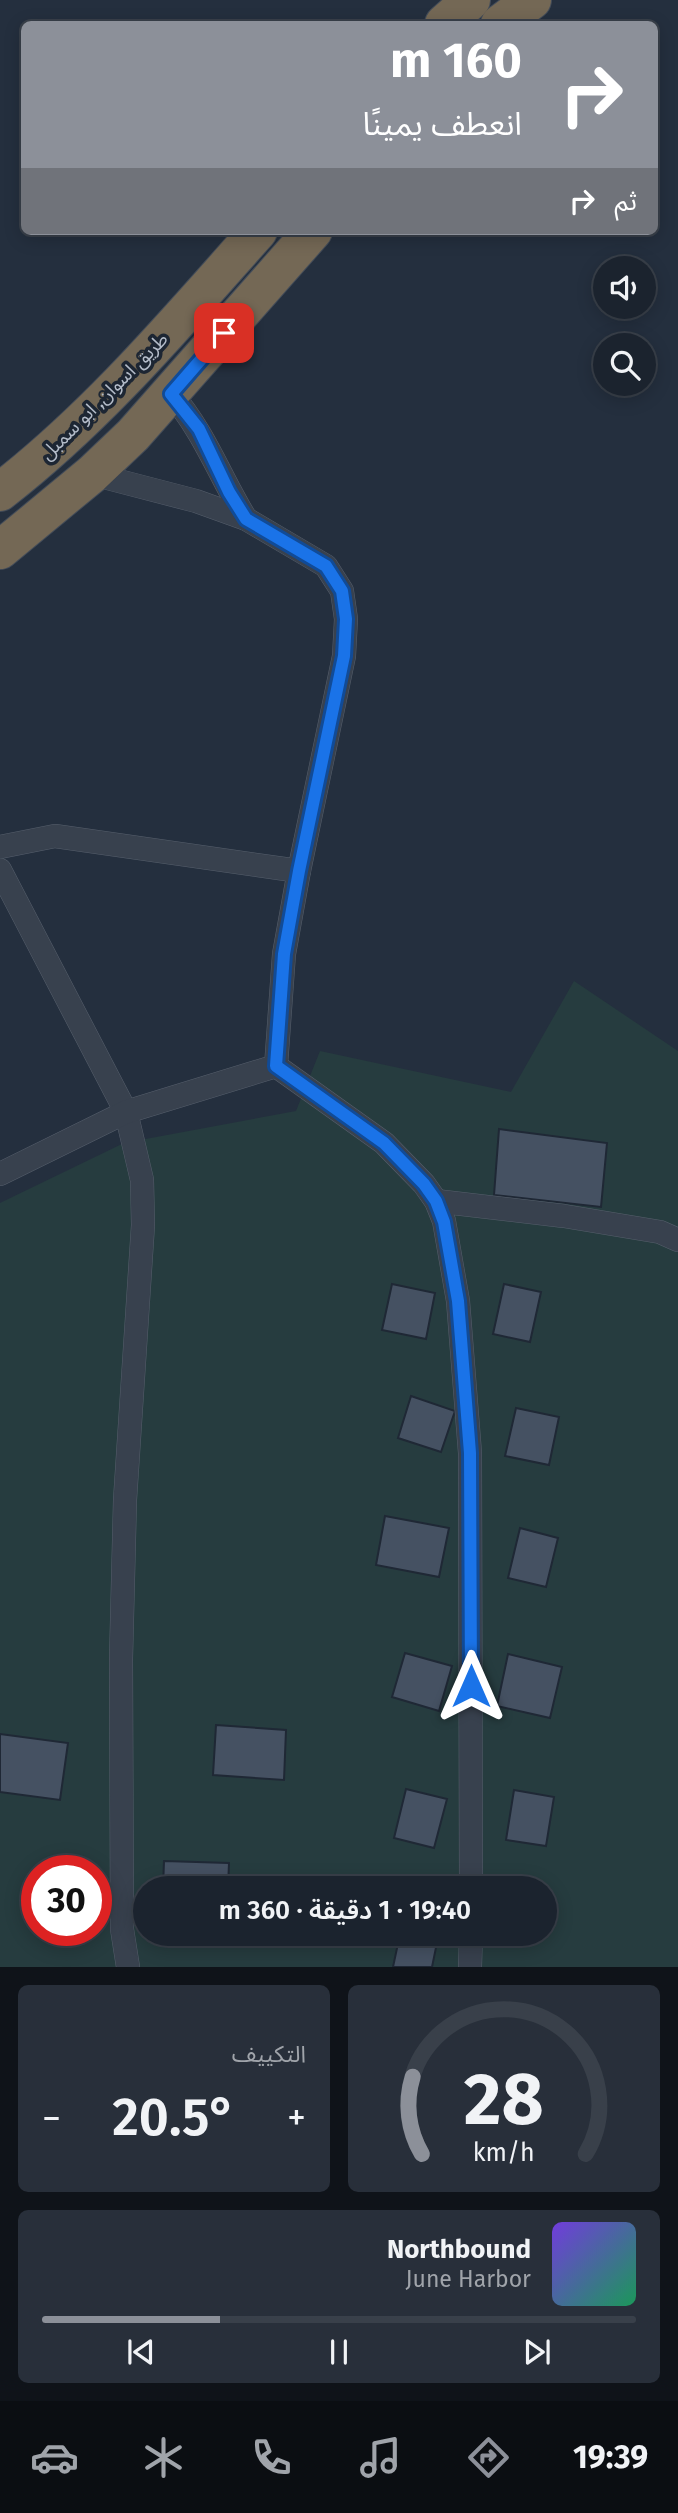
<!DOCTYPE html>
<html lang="ar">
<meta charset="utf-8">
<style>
body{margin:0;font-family:"Fira Sans","Noto Sans Arabic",sans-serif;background:#282f3a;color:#f1f3f6;direction:rtl;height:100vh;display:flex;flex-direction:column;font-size:26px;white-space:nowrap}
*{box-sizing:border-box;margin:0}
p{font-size:23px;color:#a0a4aa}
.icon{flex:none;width:38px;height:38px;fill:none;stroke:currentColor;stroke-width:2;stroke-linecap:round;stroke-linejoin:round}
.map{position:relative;height:1967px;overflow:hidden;direction:ltr}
.sheet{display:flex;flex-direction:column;gap:18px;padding:18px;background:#0f1319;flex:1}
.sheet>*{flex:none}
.guide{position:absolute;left:21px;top:21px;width:637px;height:214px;border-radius:10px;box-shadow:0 4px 18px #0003,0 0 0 2px #39404a;direction:rtl;background:#8c9099;color:#fff;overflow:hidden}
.buttons{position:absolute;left:593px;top:256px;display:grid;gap:14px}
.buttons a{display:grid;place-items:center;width:63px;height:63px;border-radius:50%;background:#1b232e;box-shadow:0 4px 18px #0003,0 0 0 2px #39404a;font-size:35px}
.speed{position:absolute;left:21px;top:1855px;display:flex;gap:14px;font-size:35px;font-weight:700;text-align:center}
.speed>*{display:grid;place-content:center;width:91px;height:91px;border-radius:50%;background:#1b232e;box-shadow:0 4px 18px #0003,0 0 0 2px #39404a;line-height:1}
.speed .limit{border:10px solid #d22;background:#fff;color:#111}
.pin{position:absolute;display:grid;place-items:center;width:60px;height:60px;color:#fff;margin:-30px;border-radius:14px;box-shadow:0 4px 10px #0006}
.me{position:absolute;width:77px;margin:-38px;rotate:0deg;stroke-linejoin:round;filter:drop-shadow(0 0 5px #0008)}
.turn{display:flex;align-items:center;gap:24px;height:147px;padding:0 21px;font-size:32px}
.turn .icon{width:91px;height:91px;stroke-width:2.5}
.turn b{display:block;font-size:49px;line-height:60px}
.then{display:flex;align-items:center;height:66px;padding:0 21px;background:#0003;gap:14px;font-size:26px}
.big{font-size:52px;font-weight:600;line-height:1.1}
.sheet .card{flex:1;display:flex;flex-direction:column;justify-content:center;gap:10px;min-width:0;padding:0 24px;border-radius:10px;background:#282f3a}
.sheet .dial{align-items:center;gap:0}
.dial svg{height:182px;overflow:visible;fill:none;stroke:#39404a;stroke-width:7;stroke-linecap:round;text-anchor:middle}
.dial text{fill:#f1f3f6;stroke:none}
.song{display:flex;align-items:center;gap:21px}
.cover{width:84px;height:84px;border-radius:10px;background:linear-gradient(135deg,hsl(260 70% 55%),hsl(150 70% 35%))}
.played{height:7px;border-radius:4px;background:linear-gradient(90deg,#8c9099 30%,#39404a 30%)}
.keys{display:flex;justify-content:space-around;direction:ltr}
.heat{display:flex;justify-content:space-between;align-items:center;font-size:38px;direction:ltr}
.sheet .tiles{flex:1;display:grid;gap:18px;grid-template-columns:1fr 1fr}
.card:last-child{grid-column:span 2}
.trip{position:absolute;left:133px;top:1876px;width:424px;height:70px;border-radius:35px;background:#1b232e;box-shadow:0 4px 18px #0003,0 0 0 2px #39404a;font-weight:600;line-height:70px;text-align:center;direction:rtl}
.tabs{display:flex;height:112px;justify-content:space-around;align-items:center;background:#0b0e12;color:#a0a4aa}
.tabs .icon{width:49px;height:49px}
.tabs .selected{color:#8c9099}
.tabs b{font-size:32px;color:#f1f3f6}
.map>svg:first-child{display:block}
.green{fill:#263c3f;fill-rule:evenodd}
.building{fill:#455162;stroke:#1f2835;stroke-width:2}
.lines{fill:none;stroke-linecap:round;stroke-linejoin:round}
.street-casing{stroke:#565f6c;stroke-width:24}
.highway-casing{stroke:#434c59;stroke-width:40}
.street{stroke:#38414e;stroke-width:23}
.highway{stroke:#746855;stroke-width:38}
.route-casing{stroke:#114b97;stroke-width:18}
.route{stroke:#1a73e8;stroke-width:12}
.labels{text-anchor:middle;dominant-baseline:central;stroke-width:7;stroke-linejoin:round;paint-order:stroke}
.street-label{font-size:19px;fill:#b4bcc9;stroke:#1d2633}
</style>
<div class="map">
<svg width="678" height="1967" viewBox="0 0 678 1967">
<rect width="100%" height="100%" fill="#242f3e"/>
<!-- green -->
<path class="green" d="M574,981l104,70v916h-678v-764l124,-60 172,-32 24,-60 191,41zM37,1871h59v59h-59zM145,1888h399v46h-399z"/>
<!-- building -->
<g class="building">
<path d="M499,1129l108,14 -6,64 -107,-12z"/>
<path d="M392,1284l43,9 -9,46 -44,-9z"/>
<path d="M504,1284l37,8 -11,50 -37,-8z"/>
<path d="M411,1396l44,15 -14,41 -43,-14z"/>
<path d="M516,1408l43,9 -10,48 -44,-9z"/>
<path d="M385,1516l64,12 -10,49 -63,-12z"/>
<path d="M520,1528l38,10 -12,49 -38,-9z"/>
<path d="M405,1653l47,13 -13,45 -47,-14z"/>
<path d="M508,1654l54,13 -12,51 -53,-12z"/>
<path d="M216,1725l70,5 -2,50 -71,-5z"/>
<path d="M0,1734l68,9 -8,57 -60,-8z"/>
<path d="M406,1789l41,10 -13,49 -40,-10z"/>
<path d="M514,1790l40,7 -8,49 -40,-6z"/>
<path d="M164,1861l65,2 -1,25h-65z"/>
<path d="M400,1934l38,4 -6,29h-39z"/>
</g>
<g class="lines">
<defs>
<g id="street">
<path d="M171,394c33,37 49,83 75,125"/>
<path d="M92,474l104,27 50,18 80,47 16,25 4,28 -2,37 -45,215 -15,83 -8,112"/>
<path d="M0,847l55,-11 244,35"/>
<path d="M0,870l126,242 16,68 1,45 -18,275 -4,159 1,270 6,38"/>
<path d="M276,1066l108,77 40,41 12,17 8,20 14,80 12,152 1,435"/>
<path d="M0,1174l126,-62 150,-46"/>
<path d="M436,1201l128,15 96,16 18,8"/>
<path d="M470,1967l1,-33"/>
</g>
<g id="highway">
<path d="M444,24l27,-24"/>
<path d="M500,24l32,-24"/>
<path d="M0,492c97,-75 177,-170 258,-261"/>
<path d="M0,550l92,-76 41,-39 180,-204"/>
</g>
</defs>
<!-- street casing -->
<use href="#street" class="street-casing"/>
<!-- highway casing -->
<use href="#highway" class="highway-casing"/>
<!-- street -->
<use href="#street" class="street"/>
<!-- highway -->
<use href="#highway" class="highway"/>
</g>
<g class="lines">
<defs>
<path id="route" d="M224,333l-53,61 28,35 30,63 17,27 80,47 16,25 4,28 -2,37 -45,215 -15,83 -8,112 108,77 40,41 12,17 8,21 14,79 12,152 1,233"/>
</defs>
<!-- route casing -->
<use href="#route" class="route-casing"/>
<!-- route -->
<use href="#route" class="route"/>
</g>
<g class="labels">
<!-- street labels -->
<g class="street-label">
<text transform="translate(104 396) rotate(-45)">طريق اسوان, ابو سمبل</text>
</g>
</g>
</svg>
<div class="buttons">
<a><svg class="icon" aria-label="sound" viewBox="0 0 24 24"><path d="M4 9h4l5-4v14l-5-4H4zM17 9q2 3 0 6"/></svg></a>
<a><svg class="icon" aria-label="search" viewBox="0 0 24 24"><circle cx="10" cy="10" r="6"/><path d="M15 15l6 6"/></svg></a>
</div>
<div class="speed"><div class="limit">30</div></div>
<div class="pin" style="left:224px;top:333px;background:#d93025"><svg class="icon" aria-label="arrive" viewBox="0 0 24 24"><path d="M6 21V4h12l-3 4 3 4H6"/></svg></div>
<svg class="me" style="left:471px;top:1686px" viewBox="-20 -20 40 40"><path d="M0-17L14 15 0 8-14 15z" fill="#1a73e8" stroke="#fff" stroke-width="4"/></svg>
<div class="trip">19:40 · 1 دقيقة · 360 m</div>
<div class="guide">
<div class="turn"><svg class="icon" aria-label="right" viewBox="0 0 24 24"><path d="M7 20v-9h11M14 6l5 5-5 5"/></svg><div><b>160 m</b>انعطف يمينًا</div></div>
<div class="then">ثم<svg class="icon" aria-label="right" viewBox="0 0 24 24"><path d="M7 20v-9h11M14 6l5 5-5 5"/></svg></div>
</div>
</div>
<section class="sheet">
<div class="tiles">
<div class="card dial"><svg viewBox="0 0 100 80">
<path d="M14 69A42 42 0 1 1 86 69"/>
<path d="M14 69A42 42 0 0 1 10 35" stroke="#8c9099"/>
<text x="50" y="56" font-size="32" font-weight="700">28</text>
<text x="50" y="72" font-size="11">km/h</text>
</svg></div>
<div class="card"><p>التكييف</p>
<div class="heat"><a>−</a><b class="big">20.5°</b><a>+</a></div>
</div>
<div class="card">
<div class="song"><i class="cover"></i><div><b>Northbound</b><p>June Harbor</p></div></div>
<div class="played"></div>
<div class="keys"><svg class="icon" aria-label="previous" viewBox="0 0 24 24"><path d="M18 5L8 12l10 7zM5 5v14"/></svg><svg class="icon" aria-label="pause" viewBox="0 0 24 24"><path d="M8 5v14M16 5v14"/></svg><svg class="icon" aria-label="next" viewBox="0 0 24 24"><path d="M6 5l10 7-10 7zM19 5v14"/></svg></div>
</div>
</div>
</section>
<nav class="tabs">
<b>19:39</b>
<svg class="icon selected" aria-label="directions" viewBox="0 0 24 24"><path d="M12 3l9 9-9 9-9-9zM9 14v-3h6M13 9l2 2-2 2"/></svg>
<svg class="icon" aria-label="music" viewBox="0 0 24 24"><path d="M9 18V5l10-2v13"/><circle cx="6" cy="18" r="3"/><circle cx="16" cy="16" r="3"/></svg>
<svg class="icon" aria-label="phone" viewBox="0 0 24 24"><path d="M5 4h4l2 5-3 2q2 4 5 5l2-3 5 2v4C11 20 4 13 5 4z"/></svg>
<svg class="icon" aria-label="climate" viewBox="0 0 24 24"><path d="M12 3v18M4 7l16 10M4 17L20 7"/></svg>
<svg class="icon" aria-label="car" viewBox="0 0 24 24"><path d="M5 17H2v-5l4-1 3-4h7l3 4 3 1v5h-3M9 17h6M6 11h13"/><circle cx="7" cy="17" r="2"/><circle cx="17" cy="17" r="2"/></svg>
</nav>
